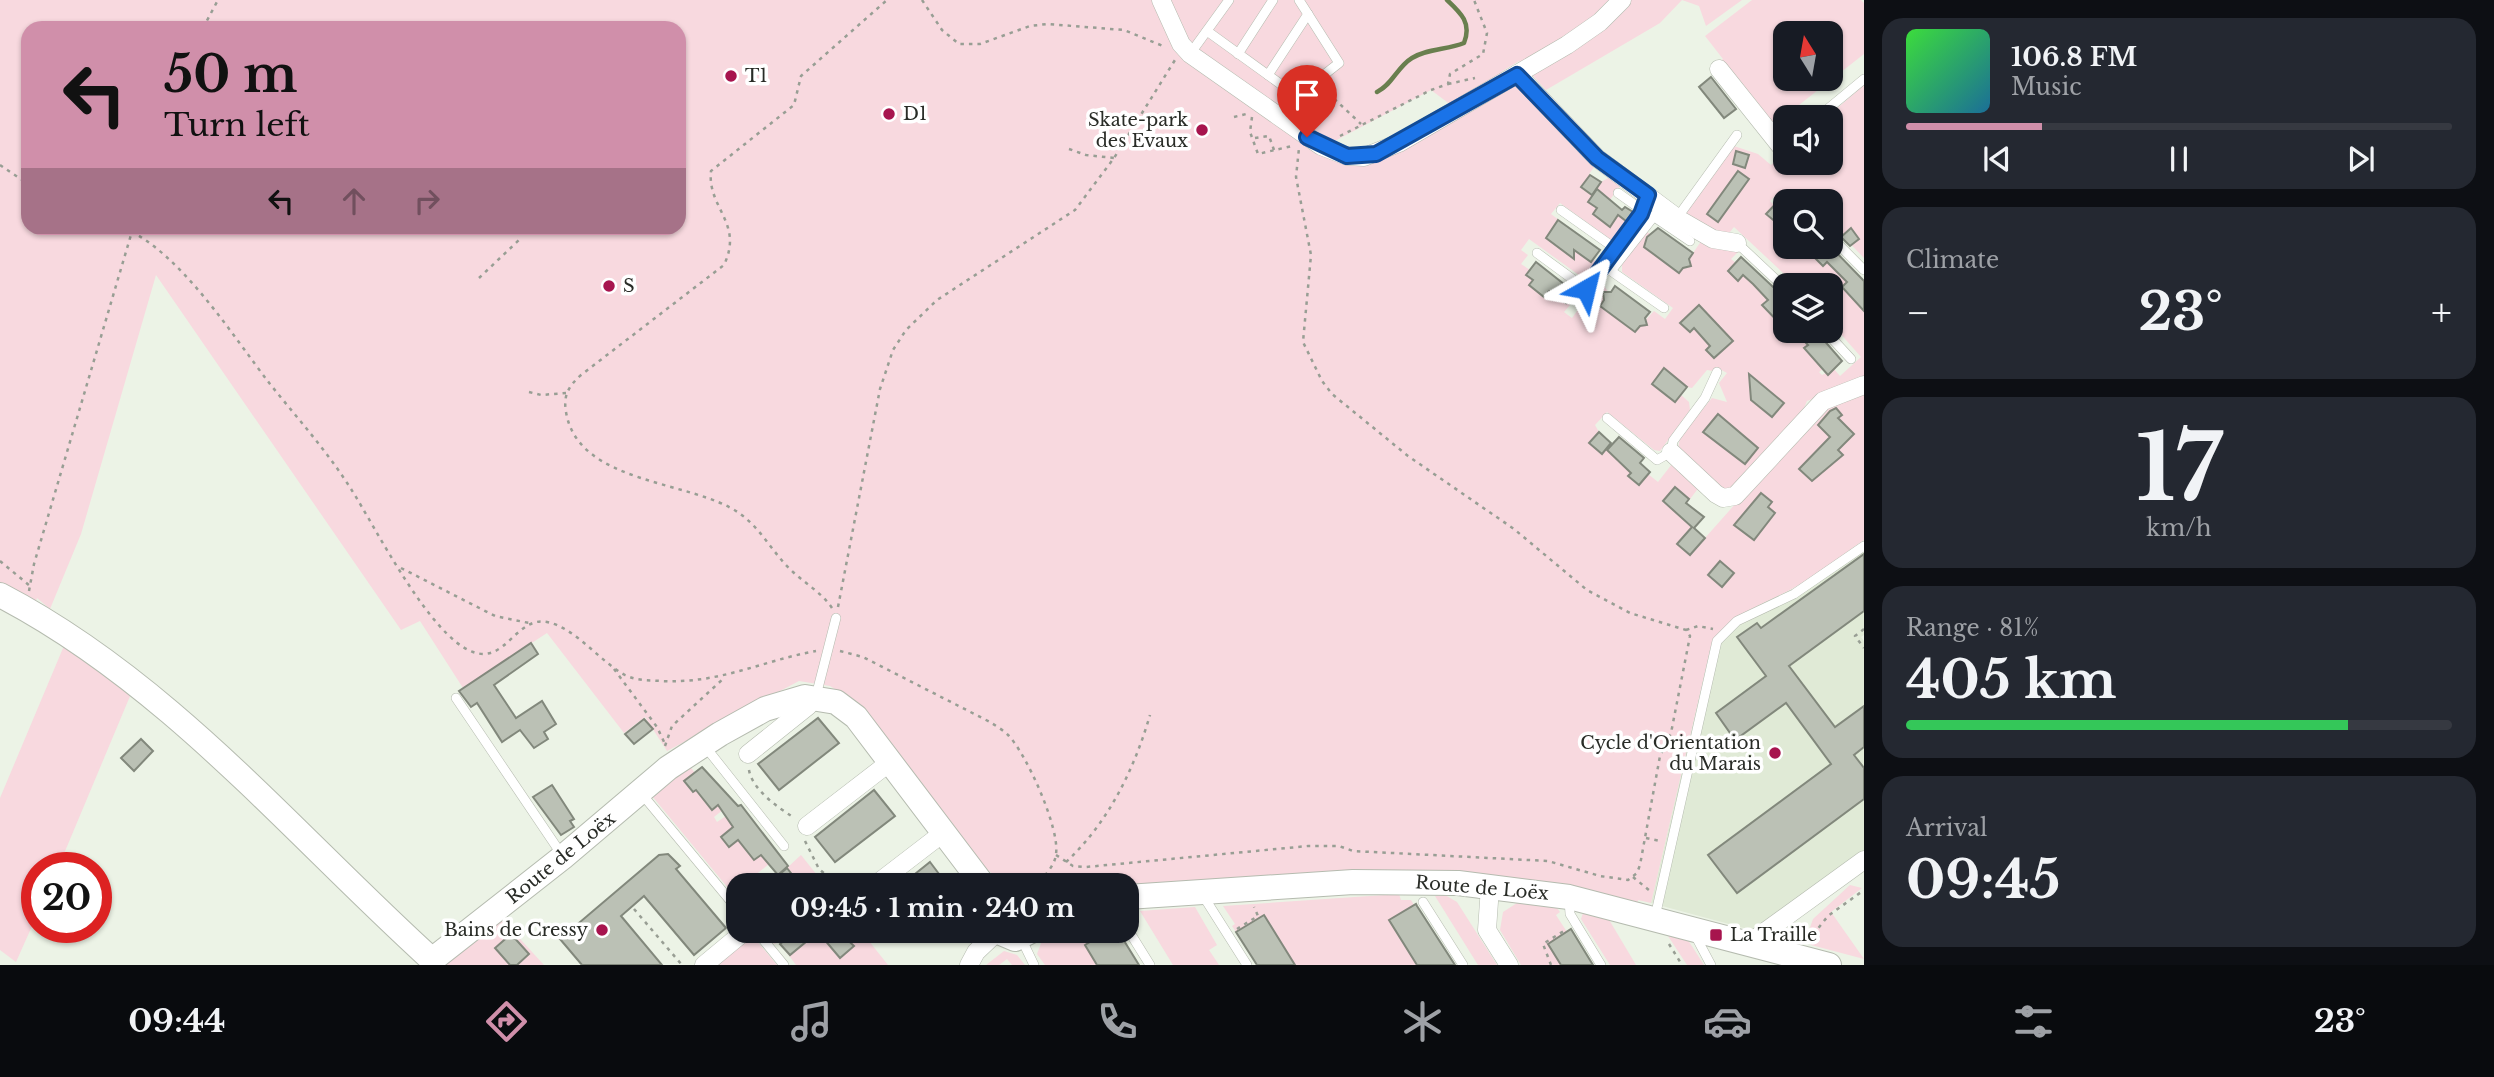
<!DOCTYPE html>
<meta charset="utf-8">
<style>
body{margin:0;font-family:"Libre Baskerville",serif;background:#242831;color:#f1f3f6;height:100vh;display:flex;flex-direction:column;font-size:26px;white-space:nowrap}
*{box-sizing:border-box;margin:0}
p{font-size:23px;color:#9ea1a6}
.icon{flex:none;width:38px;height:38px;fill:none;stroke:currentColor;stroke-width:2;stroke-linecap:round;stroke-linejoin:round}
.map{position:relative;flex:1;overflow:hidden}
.details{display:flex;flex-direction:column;gap:18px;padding:18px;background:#0d0f14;width:630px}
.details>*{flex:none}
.top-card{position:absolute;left:21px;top:21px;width:665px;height:214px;border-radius:21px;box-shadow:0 2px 5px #0004;background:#d08faa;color:#111;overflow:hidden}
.needle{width:46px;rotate:349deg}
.tools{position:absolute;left:1773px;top:21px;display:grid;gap:14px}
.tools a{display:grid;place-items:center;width:70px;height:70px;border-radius:14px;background:#171b24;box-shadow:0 2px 5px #0004;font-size:35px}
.speed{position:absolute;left:21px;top:852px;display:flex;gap:14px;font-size:35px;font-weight:700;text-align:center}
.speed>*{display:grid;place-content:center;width:91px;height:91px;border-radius:50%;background:#171b24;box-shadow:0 2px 5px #0004;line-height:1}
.speed .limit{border:10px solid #d22;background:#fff;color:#111}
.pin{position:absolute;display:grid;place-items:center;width:60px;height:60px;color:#fff;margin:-72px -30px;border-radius:50% 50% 50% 0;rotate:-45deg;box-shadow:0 0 7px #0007}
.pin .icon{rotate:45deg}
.me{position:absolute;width:77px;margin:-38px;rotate:37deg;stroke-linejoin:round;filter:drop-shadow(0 0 5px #0008)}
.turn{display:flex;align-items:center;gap:24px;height:147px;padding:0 28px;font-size:32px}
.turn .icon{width:91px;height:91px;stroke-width:2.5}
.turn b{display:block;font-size:49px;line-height:60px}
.lanes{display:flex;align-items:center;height:66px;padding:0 28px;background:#0003;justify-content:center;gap:35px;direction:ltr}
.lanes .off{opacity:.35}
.big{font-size:52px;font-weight:700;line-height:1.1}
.details .tile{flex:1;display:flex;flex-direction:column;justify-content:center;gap:10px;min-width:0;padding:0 24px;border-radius:21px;background:#242831}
.details .dial{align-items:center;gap:0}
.dial b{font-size:91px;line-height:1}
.song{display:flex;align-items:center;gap:21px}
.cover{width:84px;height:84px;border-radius:10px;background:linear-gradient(135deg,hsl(120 70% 55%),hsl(200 70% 35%))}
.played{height:7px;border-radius:4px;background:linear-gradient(90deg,#d08faa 25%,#363941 25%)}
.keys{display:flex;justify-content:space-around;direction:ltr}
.heat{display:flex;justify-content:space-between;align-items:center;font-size:38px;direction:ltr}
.charge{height:10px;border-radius:5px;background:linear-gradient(90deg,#34c759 81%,#363941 0)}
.trip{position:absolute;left:726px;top:873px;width:413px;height:70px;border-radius:21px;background:#171b24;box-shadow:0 2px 5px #0004;font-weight:700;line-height:70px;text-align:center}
.tab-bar{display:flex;height:112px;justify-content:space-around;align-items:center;background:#090b0e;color:#9ea1a6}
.tab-bar .icon{width:49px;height:49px}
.tab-bar .on{color:#d08faa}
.tab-bar b{font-size:32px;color:#f1f3f6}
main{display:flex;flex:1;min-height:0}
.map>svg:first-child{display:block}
.built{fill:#e0ead6}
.green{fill:#f8d9df;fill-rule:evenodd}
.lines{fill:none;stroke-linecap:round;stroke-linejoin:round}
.stream{stroke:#697f4e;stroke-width:4.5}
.building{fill:#bbc1b5;stroke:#82887c;stroke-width:2}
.lane-casing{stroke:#b5bbaf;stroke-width:10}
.street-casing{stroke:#b5bbaf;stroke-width:19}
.secondary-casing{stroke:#b5bbaf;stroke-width:26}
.path{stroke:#989e94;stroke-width:2.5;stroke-dasharray:3.5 5;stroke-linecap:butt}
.lane{stroke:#fff;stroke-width:9}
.street{stroke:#fff;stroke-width:18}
.secondary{stroke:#fff;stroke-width:24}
.route-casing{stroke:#114b97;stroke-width:18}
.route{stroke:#1a73e8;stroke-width:12}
.poi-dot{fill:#a7144e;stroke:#fff;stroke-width:2.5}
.labels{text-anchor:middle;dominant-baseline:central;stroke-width:7;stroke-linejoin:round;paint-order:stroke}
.poi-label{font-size:18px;fill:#292c27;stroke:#fff;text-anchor:start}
.street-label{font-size:18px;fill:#292c27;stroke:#fff}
</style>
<main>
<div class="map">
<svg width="1864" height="965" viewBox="0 0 1864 965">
<rect width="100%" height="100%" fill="#ecf3e6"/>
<!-- built -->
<path class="built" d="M1864,540v95l-3,2 3,4v224l-86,62 10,13 -137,-37 61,-261 10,-14 32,-22 43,-19z"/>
<!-- green -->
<g class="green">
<path d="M0,0h1742l-36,26 -7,-20 -17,-6 -22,23 -114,67 -27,-29 -18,11 2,6 -48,30 -24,-18 -115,61 32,13 36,-5 132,-77 79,84 -6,8 12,8 9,-5 11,8 -24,32 13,9 8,-11 11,8 -12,16h-7l-50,-36 -9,11 8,6 -9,12 12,9 10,16 4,-6 14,11 3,-3 7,6 -9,12 -8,1 -54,-39 -8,11 7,5 -7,9 9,6 3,10 -4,5 15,11 4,-5 22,14 -6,7 8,6 28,-38 35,51 19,-20 11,8 8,-11 -51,-36v-8l24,-33 4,3 -6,13 35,26 23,-33 32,8 4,4 -7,7 5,4 -8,9 10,8 5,-5 28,22 -8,8 22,16v10h10l14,13 -4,5 18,20 -4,3 3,3 12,-6 6,7 21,-19 -30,-34 -1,-38h-34l-62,-58 -8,10 -44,-21 52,-70 24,8 13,11 14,-12v10h45v-46h-3l37,-32v173l-33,-34 -1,-23h-20l-7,-7 -18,8 -9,-7 -6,6 4,4 -7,9 11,10 5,-5 2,2v26h19l19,19 4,-4 20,20 -5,5 22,25v68l-57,21 -5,12 -67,75 -14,2 -43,-40 2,-13 32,-39 15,4 -8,-19 8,-10 -11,-6 -3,4 -6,-1 -15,18 -5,-1 -6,8 8,7 1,8 -30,41 -6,-1 -47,-38 -12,13 4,7 -10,11 13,11 4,-5 25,24 -2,4 9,8 10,-11 10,8 14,-18 28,22 -13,17 17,14 -10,11 11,10 112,-126 39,-18 2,3 6,-4v147c-22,15 -44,33 -67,46 -31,18 -63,25 -85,56l-61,261 -13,-3 -1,6 -277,-33 -240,13h-89l-30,-5 -24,-20 -124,-161 -23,-14 -31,-5 -132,70 -22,-34 -21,16 -77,-100 -84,55 -43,-67 -19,9 -245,-355 -75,259 -31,75 -13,-11 -3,8 -34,-20zM28,28h651v200h-651z"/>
<path d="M1752,0h109l3,3v51l-93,73 -52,-65 4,-3 -18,-23zM1785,33h45v46h-45z"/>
<path d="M66,641l67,48 -75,179h-21v47l-21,47 -16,-12v-152z"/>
<path d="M689,765l6,8 -11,9 8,10 4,-2 16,19 8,-6 4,6 -10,8 3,5 9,-6 13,6 -12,10 7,10 4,-2 16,20 7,-5 8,9 -26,21 -5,1 -5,8 -81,-98z"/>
<path d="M801,855l24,30h-25l-13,-17z"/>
<path d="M1850,885l12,3 -31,24 33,47 -53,-14 -4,-9 6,-17z"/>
<path d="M1399,894l2,6h10l3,5 -25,16 28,44h-122l-31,-50 -28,17 -4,-6 3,-2 -12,-18z"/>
<path d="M1445,895l12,7 40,63h-19l-43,-69z"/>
<path d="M1517,903l40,5 3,4 -4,3 11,17 -19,12 13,21h-40l-21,-35 3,-18z"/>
<path d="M1195,907l22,38 -8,5 10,15h-46l-33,-54z"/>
<path d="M1583,913l25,5 28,47h-26l-29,-46z"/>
<path d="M499,916l45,49h-97v-8z"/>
<path d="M763,931h98l27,34h-92l-17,-23 -5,2z"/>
<path d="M1051,931h57l-23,14 12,20h-52l-8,-11 6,-16z"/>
<path d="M751,934l26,31h-64z"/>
<path d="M1668,936l20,4 16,25h-17z"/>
<path d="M1004,951l13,4 8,10h-13l-5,-6 -8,6h-13z"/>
</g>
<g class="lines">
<!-- stream -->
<path class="stream" d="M1377,92c16,-8 20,-25 35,-34 16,-10 35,-8 52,-15 8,-20 -3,-30 -17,-43"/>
</g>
<!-- building -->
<g class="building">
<path d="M1711,77l25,32 -12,9 -25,-31z"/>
<path d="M1736,151l13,4 -4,13 -12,-4z"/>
<path d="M1738,171l11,8 -31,43 -11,-8z"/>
<path d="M1590,175l11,7 -9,13 -11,-8z"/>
<path d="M1597,189l25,21 3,-3 8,5 -7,9 -8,-6 -8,12 -17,-13 4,-6 -9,-6z"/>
<path d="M1785,194v23l-7,7 -12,-10z"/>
<path d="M1558,220l42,30 -9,12 -17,-12v9l-28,-21z"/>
<path d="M1658,228l35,25 -4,6 2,7 -8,2 -4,5 -35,-26 3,-10z"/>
<path d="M1851,228l8,11 -9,7 -9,-9z"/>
<path d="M1830,246l34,35v30l-22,-24 5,-5 -20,-20 -4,4 -19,-19z"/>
<path d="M1741,257l44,41v31l-23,-24 6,-5 -15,-16 -10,-9 -5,6 -10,-10z"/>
<path d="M1536,262l38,30 -8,11 -17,-12 -5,6 -15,-12 4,-5 -7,-5z"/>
<path d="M1615,286l35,26 -5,6 2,7 -7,1 -5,6 -35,-26 4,-6 -1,-8h8z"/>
<path d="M1699,305l34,36 -19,17 -8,-8 4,-4 -16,-18 -4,4 -10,-9z"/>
<path d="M1795,331h21l26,30 -14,14 -24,-27 4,-3z"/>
<path d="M1664,368l23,19 -12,15 -23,-18z"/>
<path d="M1749,374l35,29 -12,14 -21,-17z"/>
<path d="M1836,408l6,7 -4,3 16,16 -16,16 5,5 -31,26 -13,-12 31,-32 -12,-12 12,-14z"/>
<path d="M1718,414l40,34 -13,16 -42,-32z"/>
<path d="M1599,432l12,11 -9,11 -13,-11z"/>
<path d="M1619,437l25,21 -4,5 10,9 -11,13 -11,-9 3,-3 -24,-23z"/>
<path d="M1675,487l14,12 -3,4 18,14 -10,11 11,10 -15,17 -13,-11 15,-17 -29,-26z"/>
<path d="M1761,493l11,9 -4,5 7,6 -21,27 -20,-15z"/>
<path d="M1864,554v57l-75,55 46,61 29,-21v41l-10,8 10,13v31l-127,94 -29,-38 123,-91 -45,-61 -51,37 -19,-27 50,-37 -29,-39 20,-14 4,5z"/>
<path d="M1720,561l14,12 -12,14 -14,-12z"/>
<path d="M531,643l7,11 -44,31 22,33 26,-17 14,23 -12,8 4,7 -14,9 -14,-18 -18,12 -25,-39 -6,4 -12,-16z"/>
<path d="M818,718l21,25 -60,47 -21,-26z"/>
<path d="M644,719l9,10 -19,15 -9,-10z"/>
<path d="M141,739l12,12 -19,20 -13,-13z"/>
<path d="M702,767l36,39 3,-1 47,61 -10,9 -17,-20 -7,5 -16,-20 -9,7 -8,-10 12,-10 -15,-22 -6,5 -16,-20 -3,2 -9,-11z"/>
<path d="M552,785l22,34 -4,2 4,6 -13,8 -28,-38z"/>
<path d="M874,790l21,26 -60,46 -20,-25z"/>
<path d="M668,854l12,12 -4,3 50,59 -32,27 -50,-59 -23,20 41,49h-80l-22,-26 99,-84z"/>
<path d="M930,862l18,24h-48z"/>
<path d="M787,868l14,18h-35z"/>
<path d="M1416,904l1,2 38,59h-38l-28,-45z"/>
<path d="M1264,915l18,29 13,21h-38l-21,-33z"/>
<path d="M1571,929l22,36h-32l-13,-21z"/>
<path d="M796,931h42l16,15 -14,12 -22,-26 -28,23 -10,-11z"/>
<path d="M1108,931h10l21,34h-42l-12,-20z"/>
<path d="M511,934l18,20 -12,11h-7l-15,-17z"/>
</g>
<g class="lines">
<defs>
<g id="lane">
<path d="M1207,31l90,65"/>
<path d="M1190,54l39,-54"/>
<path d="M1238,54l35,-54"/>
<path d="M1268,75l40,-61"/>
<path d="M1818,117l46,-38"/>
<path d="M1282,119l15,-23 42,-33 -40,-63"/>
<path d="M1618,193l24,17"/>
<path d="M1795,200l1,1"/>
<path d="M1662,206l-51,65 53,37"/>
<path d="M1561,210l55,39"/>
<path d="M1653,216l37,25"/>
<path d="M1677,218l60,-83"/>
<path d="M1830,236l34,34"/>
<path d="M1737,243l48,45"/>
<path d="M1537,253l49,36 55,-76 7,-18"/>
<path d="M1825,331l26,28"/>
<path d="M1607,418l50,42 14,-8 2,-11 32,-43 12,-26"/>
<path d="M816,696l20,-78"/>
<path d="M456,698l106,157"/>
<path d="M704,745l80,101"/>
<path d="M641,793l97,117"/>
<path d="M1202,894l45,71"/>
<path d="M1569,899l1,15 31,51"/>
<path d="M1423,902l40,63"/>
<path d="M1655,917l62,-276 20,-20 57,-27 70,-48"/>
<path d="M1127,928l23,37"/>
<path d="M756,931l28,34"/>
<path d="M1695,935l16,30"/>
<path d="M1021,938l13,27"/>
</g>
<g id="street">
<path d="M1161,0l20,44 9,10 131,92 26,10 17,1 35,-14 168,-98 33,-23 22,-22"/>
<path d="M1719,69l63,79"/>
<path d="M1517,74l80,84 83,62 33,19 24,4"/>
<path d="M1671,452l45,42 7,4 12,-2 88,-95 41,-16"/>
<path d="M748,754l60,-48 8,-10"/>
<path d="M807,826l83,-64"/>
<path d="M874,886l69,-53"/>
<path d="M1490,887l-3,43 22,35"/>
<path d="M1748,944l116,-84"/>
<path d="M704,965l41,-34"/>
<path d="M969,965l7,-13 21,-20"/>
</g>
<g id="secondary">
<path d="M0,595c169,88 293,239 432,365l131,-103 105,-89 52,-34 45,-25 40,-12 31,5 20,15 128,169"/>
<path d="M1127,897l226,-15 105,1 111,14 260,68"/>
<path d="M996,931l19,8 16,-8"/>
</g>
</defs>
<!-- lane casing -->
<use href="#lane" class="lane-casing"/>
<!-- street casing -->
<use href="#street" class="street-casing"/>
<!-- secondary casing -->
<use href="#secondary" class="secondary-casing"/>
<!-- path -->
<g class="path">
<path d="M922,0l20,30 17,14h21l50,-18 17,-2 77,6 39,16"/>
<path d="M203,28l15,-28"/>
<path d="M1448,84l27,-6"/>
<path d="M1328,93l33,31"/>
<path d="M1234,117l12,-3"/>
<path d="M1252,117l-2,15 8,22 34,-8"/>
<path d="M1340,136l91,-46 17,-6 2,-10 33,-20 4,-21 -13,-33"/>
<path d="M1255,138l14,-2 5,14"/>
<path d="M1069,149l17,6 28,3"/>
<path d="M0,165l28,19"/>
<path d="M124,228c57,25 108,107 146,156 28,35 57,67 81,105 25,39 79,148 122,163 33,12 43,-36 74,-30 29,6 52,39 78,53 12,6 24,5 36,6 59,3 100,-20 155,-30"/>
<path d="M479,278l40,-38"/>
<path d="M529,392l12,3 25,-2"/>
<path d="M0,561l30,25"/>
<path d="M401,568l94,48 34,7"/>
<path d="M29,591l5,-27 99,-336"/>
<path d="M838,607l42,-218 13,-39 13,-20 31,-30 138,-90 39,-52 61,-98"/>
<path d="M832,608c-10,-15 -26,-24 -39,-36 -20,-18 -31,-43 -54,-59 -47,-33 -161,-28 -173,-101 -3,-17 3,-26 15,-37l143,-110c20,-42 -17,-57 -13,-94l83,-66 7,-29 86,-76"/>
<path d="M1864,629l-9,7 9,12"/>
<path d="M1686,630l12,-4 15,3"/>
<path d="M840,651l23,6 127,65c6,4 13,8 18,13 18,18 52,93 48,119 -1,12 -12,22 -20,32"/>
<path d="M614,669l43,58 8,17"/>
<path d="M665,746l7,-20 52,-48"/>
<path d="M749,770c3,19 28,37 44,47"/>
<path d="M1646,838l14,3"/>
<path d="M805,841l14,28 20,17"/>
<path d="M1056,855l17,11 13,1 222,-21h31l14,5 195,10 52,15 28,4 9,-7 3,-8 20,-109 11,-23 19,-97 -4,-6 -56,-17 -43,-23 -73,-61 -106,-73 -76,-62 -10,-13 -19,-39 8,-87 -15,-78 3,-29"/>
<path d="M1066,862c42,-39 68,-92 84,-147"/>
<path d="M1633,877l17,14"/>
<path d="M634,909l48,56"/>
<path d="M1237,929l21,-13 -4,-9"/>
<path d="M1808,941l20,-25 36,-26"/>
<path d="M1669,944l13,21"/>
<path d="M1551,965l-8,-21 24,-15"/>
</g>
<!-- lane -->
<use href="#lane" class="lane"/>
<!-- street -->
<use href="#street" class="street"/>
<!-- secondary -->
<use href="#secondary" class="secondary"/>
</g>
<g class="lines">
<defs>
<path id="route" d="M1307,137l40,19 29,-2 141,-79 80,83 51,37 -7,19 -55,75"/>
</defs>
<!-- route casing -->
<use href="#route" class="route-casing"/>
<!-- route -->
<use href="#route" class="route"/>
</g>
<!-- markers -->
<g class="poi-dot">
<circle cx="731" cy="76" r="7"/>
<circle cx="889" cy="114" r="7"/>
<circle cx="1202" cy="130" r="7"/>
<circle cx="609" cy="286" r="7"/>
<circle cx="1775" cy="753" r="7"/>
<circle cx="602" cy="930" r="7"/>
<rect x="1709" y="928" width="14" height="14" rx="3.5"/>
</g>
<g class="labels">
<!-- poi labels -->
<g class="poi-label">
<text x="745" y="76">T1</text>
<text x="903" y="114">D1</text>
<text x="1188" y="120" text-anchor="end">Skate-park<tspan x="1188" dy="21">des Evaux</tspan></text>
<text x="623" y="286">S</text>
<text x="1761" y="743" text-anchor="end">Cycle d'Orientation<tspan x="1761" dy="21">du Marais</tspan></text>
<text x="588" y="930" text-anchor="end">Bains de Cressy</text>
<text x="1730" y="935">La Traille</text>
</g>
<!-- street labels -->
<g class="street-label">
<text transform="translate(561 858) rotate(-39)">Route de Loëx</text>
<text transform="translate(1482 888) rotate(5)">Route de Loëx</text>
</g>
</g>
</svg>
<div class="tools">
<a><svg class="needle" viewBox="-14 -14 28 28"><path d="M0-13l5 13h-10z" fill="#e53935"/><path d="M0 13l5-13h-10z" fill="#9ea1a6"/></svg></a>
<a><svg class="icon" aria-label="sound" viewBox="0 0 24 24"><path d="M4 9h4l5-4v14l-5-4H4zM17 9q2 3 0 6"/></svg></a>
<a><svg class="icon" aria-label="search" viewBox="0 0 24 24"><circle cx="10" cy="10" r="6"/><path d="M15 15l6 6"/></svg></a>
<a><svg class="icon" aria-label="layers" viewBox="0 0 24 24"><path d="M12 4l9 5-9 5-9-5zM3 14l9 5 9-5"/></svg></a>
</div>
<div class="speed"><div class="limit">20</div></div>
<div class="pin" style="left:1307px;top:137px;background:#d93025"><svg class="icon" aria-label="arrive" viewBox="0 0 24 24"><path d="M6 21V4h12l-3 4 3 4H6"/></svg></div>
<svg class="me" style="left:1586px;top:289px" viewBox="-20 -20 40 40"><path d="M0-17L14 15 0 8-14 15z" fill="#1a73e8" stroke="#fff" stroke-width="4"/></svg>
<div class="trip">09:45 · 1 min · 240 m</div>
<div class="top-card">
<div class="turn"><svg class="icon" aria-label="left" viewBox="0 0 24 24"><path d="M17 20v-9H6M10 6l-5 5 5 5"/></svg><div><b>50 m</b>Turn left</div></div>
<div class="lanes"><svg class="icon" aria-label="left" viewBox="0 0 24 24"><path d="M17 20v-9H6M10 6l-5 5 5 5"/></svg><svg class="icon off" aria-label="ahead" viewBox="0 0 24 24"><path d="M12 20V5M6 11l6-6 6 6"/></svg><svg class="icon off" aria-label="right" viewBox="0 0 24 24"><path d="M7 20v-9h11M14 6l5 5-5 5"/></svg></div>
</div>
</div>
<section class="details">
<div class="tile">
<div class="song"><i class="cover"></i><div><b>106.8 FM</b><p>Music</p></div></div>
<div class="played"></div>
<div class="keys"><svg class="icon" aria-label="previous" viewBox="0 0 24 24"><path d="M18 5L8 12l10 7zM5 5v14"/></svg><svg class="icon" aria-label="pause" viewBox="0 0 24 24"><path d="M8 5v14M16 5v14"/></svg><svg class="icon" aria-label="next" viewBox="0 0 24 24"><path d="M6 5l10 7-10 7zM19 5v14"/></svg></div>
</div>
<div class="tile"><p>Climate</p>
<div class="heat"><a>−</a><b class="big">23°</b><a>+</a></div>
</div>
<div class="tile dial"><b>17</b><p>km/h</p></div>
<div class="tile"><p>Range · 81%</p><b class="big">405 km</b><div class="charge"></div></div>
<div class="tile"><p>Arrival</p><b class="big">09:45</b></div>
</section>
</main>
<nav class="tab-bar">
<b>09:44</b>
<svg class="icon on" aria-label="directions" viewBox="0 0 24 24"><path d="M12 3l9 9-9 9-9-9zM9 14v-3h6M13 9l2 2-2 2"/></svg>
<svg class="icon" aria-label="music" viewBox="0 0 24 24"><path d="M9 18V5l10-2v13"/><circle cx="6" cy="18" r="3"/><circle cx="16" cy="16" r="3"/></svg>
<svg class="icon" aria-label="phone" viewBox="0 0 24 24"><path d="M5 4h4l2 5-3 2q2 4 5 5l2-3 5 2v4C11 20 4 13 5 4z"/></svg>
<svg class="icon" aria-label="climate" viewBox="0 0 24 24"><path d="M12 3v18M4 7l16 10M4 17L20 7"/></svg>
<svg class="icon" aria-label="car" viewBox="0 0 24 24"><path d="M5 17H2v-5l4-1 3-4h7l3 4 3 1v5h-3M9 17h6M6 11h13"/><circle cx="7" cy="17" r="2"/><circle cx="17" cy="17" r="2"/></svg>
<svg class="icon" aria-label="filters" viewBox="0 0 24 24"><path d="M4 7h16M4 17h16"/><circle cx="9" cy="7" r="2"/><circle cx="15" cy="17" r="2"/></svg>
<b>23°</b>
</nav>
